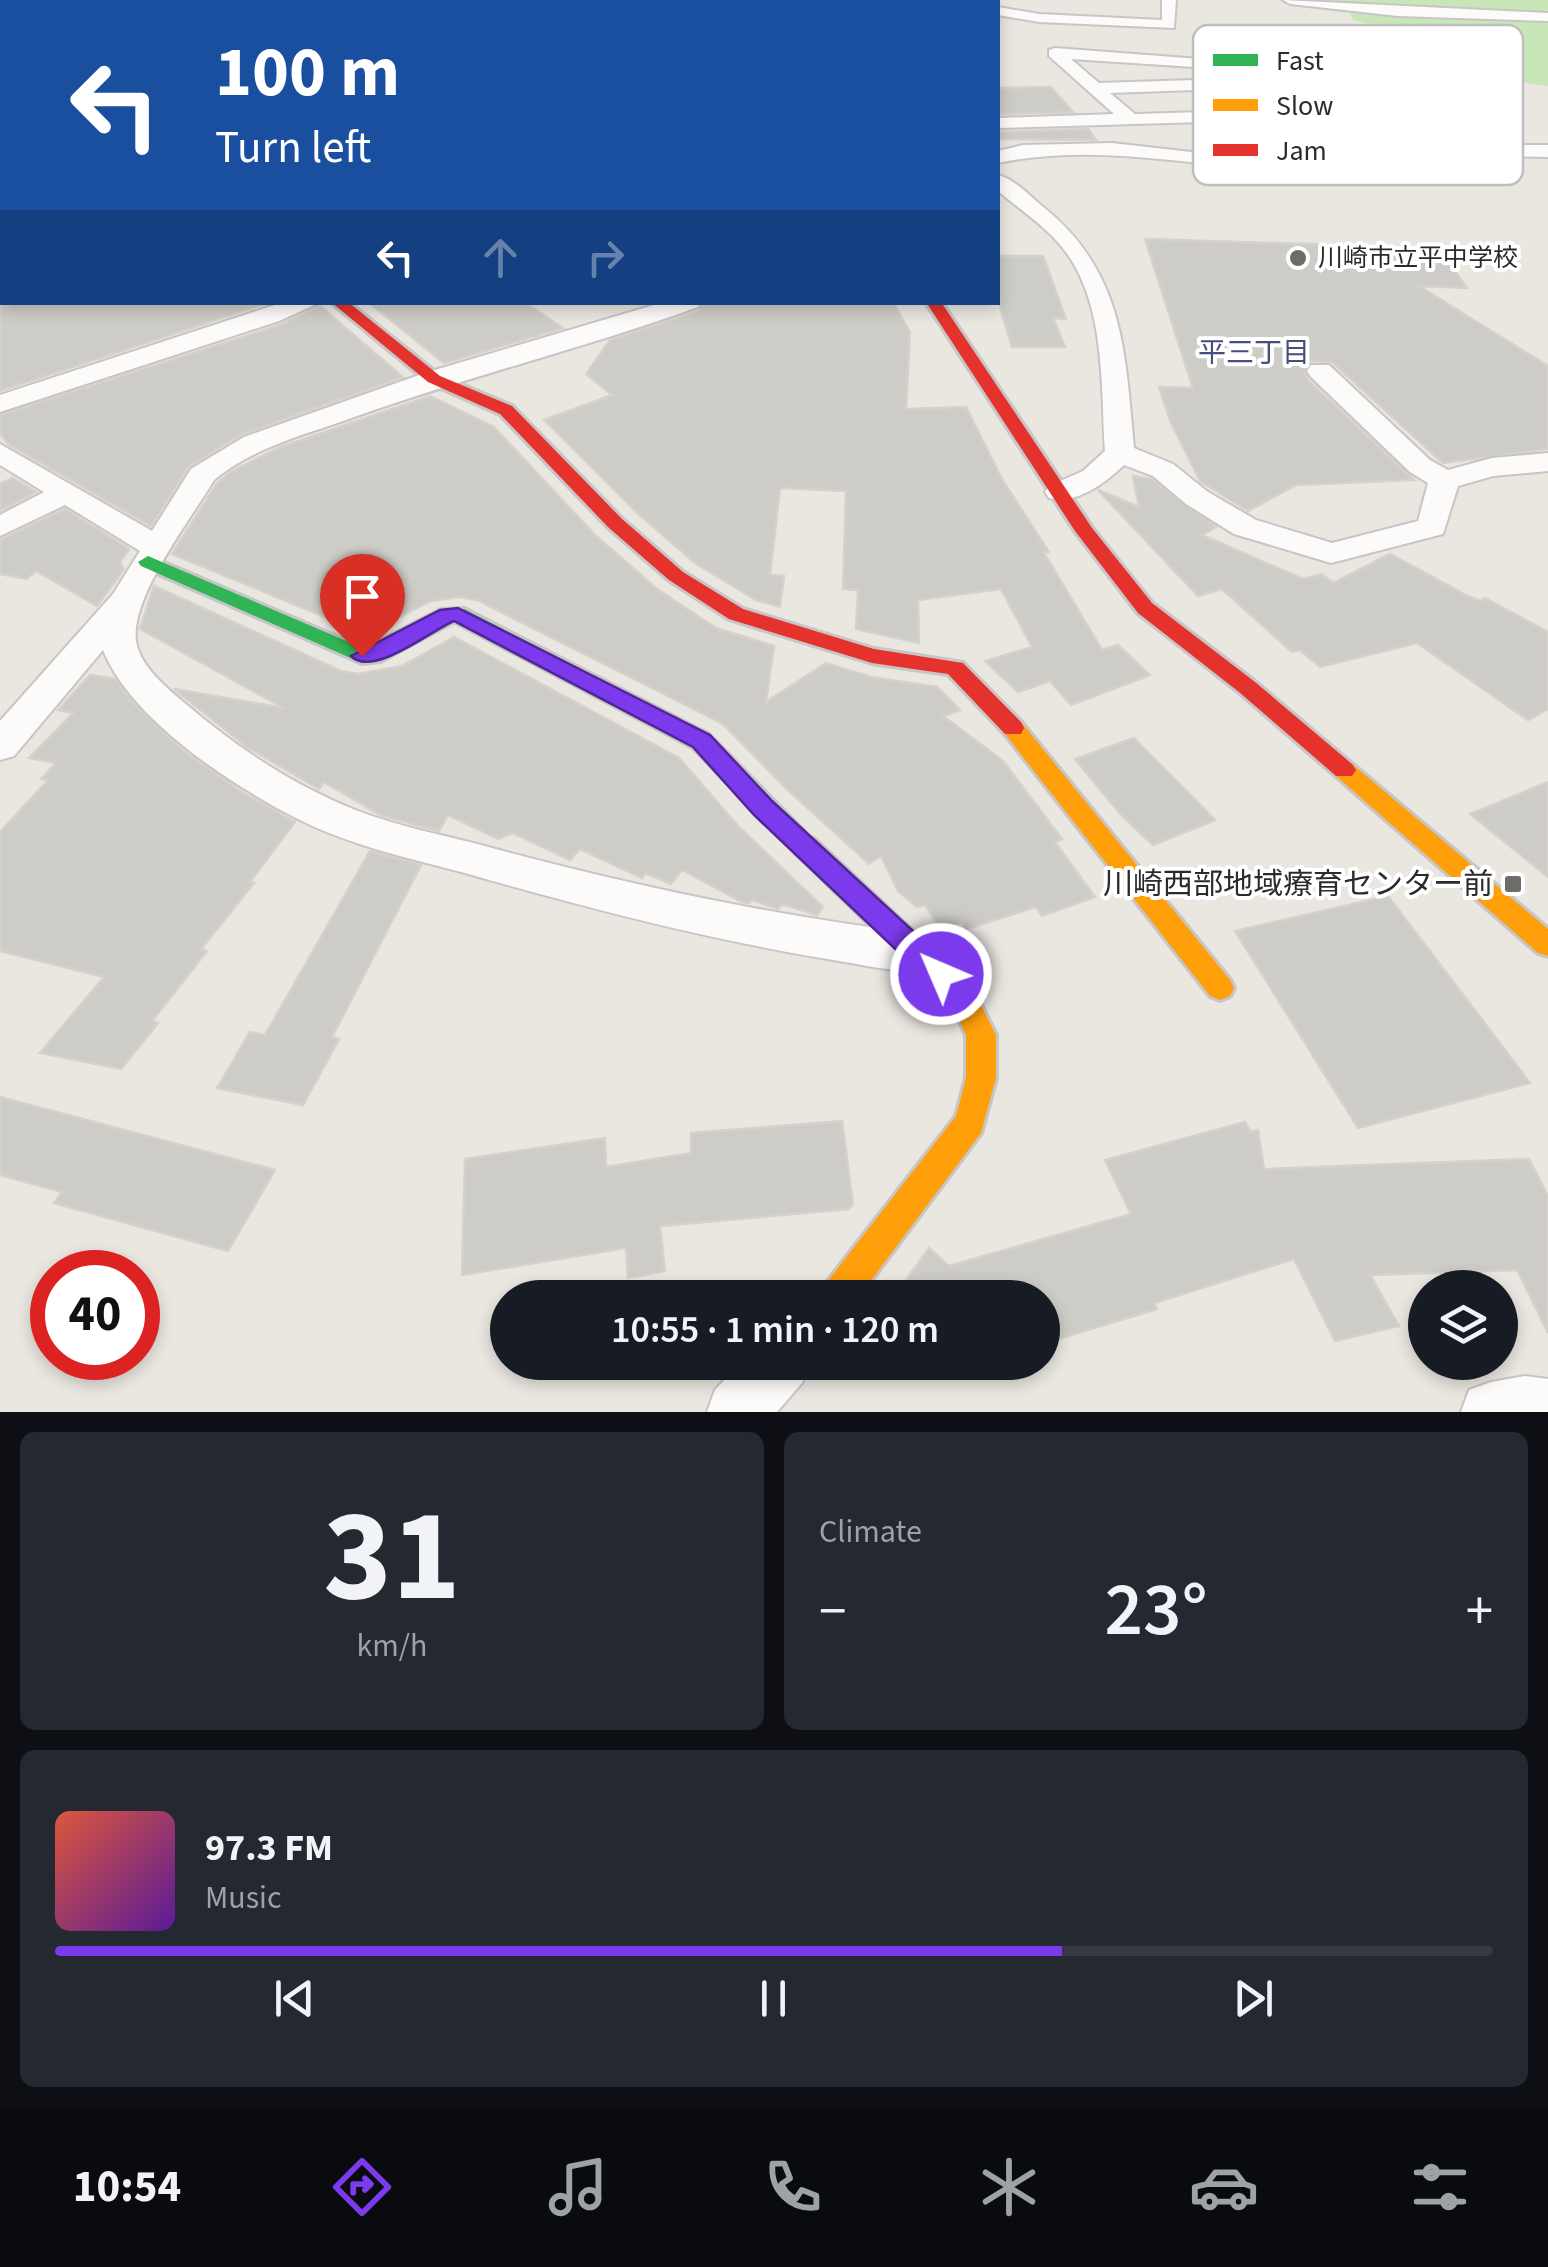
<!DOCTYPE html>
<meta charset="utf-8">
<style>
body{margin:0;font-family:"Source Sans 3","Noto Sans JP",sans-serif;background:#242831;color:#f1f3f6;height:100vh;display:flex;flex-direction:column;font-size:38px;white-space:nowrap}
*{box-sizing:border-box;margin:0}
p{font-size:32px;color:#9ea1a6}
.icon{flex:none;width:55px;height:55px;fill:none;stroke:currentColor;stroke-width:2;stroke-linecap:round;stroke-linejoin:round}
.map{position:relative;height:1412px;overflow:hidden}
.details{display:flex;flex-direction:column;gap:20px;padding:20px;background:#0d0f14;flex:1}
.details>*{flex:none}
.hud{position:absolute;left:0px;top:0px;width:1000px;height:305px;box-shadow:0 5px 15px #0003;background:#1a4fa0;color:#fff;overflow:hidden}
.tools{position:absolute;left:1408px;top:1270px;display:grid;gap:20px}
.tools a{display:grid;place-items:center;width:110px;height:110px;border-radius:50%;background:#171b24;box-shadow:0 5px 15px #0003;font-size:50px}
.speed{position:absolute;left:30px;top:1250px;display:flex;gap:20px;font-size:50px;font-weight:700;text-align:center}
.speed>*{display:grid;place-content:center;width:130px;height:130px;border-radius:50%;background:#171b24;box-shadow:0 5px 15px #0003;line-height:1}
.speed .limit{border:15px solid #d22;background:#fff;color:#111}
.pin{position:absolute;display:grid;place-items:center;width:85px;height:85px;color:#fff;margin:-102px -42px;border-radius:50% 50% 50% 0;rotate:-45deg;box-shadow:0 0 10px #0007}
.pin .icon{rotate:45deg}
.me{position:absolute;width:110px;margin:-55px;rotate:315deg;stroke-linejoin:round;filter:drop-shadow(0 0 8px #0008)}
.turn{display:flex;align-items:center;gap:35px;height:210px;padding:0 50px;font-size:45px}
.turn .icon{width:130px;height:130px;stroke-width:2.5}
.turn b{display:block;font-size:70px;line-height:85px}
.lanes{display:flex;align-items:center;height:95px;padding:0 50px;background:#0003;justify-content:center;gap:50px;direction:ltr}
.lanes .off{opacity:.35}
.big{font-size:75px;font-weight:600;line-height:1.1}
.details .tile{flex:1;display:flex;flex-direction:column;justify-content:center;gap:15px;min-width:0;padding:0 35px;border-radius:15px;background:#242831}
.details .dial{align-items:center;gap:0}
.dial b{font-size:130px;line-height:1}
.song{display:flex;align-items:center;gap:30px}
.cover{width:120px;height:120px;border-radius:15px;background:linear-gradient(135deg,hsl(10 70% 55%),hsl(270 70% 35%))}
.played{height:10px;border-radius:5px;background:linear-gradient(90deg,#7c3aed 70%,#363941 70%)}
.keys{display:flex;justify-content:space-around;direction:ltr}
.heat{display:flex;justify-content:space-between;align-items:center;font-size:55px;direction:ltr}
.details .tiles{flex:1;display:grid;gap:20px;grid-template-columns:1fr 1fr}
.tile:last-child{grid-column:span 2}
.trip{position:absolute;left:490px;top:1280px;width:570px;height:100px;border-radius:50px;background:#171b24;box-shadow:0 5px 15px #0003;font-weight:600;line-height:100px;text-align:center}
.tabs{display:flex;height:160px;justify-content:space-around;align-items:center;background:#090b0e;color:#9ea1a6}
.tabs .icon{width:70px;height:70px}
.tabs .on{color:#7c3aed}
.tabs b{font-size:45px;color:#f1f3f6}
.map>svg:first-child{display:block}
.green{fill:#c7e7b6}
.building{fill:#ceccc7;stroke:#d5d2cc;stroke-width:2.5}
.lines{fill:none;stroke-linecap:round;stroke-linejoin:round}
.street-casing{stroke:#c7c5c6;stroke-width:4}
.fast-casing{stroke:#c7c5c6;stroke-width:6}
.slow-casing{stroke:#c7c5c6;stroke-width:6}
.jam-casing{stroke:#c7c5c6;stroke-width:6}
.street{fill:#fcfbfa;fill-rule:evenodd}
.fast{fill:#30b455;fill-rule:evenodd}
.slow{fill:#ff9f0a;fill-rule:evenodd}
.jam{fill:#e5322d;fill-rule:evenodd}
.route{fill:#7c3aed;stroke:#51269a;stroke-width:2.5}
.poi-dot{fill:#6e6c6a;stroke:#fff;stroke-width:4}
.labels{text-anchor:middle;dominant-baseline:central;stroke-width:8;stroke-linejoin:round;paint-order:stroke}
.far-poi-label{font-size:25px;fill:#2b2b2b;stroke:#fff;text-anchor:start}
.far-neighbourhood-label{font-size:28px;fill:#474d7f;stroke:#fff}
.poi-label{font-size:30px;fill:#2b2b2b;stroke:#fff;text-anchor:end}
.key{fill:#fff;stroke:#bfbfbf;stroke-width:2.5}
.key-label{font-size:28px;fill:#2b2b2b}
</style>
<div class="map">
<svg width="1548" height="1412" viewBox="0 0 1548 1412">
<rect width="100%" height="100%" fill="#eae6e0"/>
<!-- green -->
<path class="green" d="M1304,0h244v86l-83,-11 4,12 -15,11 -36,-1 -13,17 3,14 -112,1 -65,-75 37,-7h57l-21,-17 27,-2 28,12 33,-1 -18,-8 9,-5 -30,-6 -3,-7 121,7 2,-4z"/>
<!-- building -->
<g class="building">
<path d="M1051,87l22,25 -75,2v-26z"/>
<path d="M1088,129l8,11 -98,-1v-7z"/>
<path d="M1145,239l293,9 29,40 -48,-2 129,80v83l-105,14 -111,-101 -21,-1 -7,8 4,11 106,100 -118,5 -48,26 -48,-30 -29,-58 -12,-36 34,1z"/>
<path d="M998,256h45l23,63 -13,-1 12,29h-53l-14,-47z"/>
<path d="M0,302h270l-270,89z"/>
<path d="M368,302h156l39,26 -119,35z"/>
<path d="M704,302h189l17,30 -4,77 60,-2 37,74 46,71 -5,1 58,97 16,-5 32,30 -79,30 -21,-24 -32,11 -33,-31 47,-14 -31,-58 -83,11 1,43 -63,-14 2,-39 -15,-1 3,-98 -66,-3 -10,87 14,1 -4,31 -24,-7 -61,-37 -61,-53 -90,-90 68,-25 -26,-21 24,-34 89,-29z"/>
<path d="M320,306l83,71 -161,57 -54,33 -37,59 -143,-82 -8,-11v-18l280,-90z"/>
<path d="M430,396l64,31 102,109 61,53 59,39 58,18 -8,56 60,-39 45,14 66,10 23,23 -17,6 60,45 59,78 -7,3 40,55 -53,19 -6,-9 -70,22 -4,-7 -21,7 -16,-24 -8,2 -19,-16 -17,-35 -12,8 -82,-75 -64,-65 -246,-124 -17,-3 -29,4 -65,33 -194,-80 45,-71 14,-11 47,-24z"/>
<path d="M1133,476l18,3 65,48 -14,8 101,44 19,-5 11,9 57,-29 78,42 13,5 4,-3 63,34v77l-20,11 -111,-77 -97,24 -20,-17 -8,2 -70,-63 -24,7 -100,-106 41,17z"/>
<path d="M13,478l23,14 -36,19v-27z"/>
<path d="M65,509l64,40 -9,13 4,7 -27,37 -61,-35 -10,8 -26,-5v-34z"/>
<path d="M154,586l187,85 17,3 44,-8 52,-29 225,121 60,69 84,80 -6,8 -35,-11 -4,5 -26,-9 -3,3 -7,-1 -60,-32 -11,14 -25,-11 -4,5 -62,-29 -10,11 -57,-27 -15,6 -50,-24 -9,16 -59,-16 -56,-33 -5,7 -72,-42 -73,-58 110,19 -144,-79z"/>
<path d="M90,675l25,4 19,25 51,48 58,41 52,29 -45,60 4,1 -53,66 6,2 -55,70 6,2 -37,46 -81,-16 64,-76 -104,-26v-119l48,-52 -7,-1 15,-16 -27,-5 44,-45 -15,-3z"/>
<path d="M1134,738l81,82 -62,25 -31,-29 -47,-57z"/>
<path d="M1548,782v95l-78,-63z"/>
<path d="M370,851l51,14 -89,172 7,2 -36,66 -86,-17 33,-56 15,3z"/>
<path d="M1388,896l127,167 15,20 -172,45 -123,-197z"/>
<path d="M0,1097l196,52 79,21 -47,81 -174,-48 8,-11 -62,-17z"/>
<path d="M842,1121l11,83 -4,5 -189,17 5,45 -37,7 -2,-30 -164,27 3,-116 140,-21 1,29 85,-14v-20z"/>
<path d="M1245,1122l6,10 7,-2 6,39 265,-10 19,37v137l-31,-63 -147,5 29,51 -64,15 -41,-82 -140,44 3,6 -115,35v-46h-149l36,-50 20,18 182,-52 -26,-54z"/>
</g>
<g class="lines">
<defs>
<g id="street">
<path d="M849,0l1,2 -22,-1 1,-1z"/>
<path d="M1162,0h14l-2,28 -135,-6 -41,-7v-8l41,7 123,6z"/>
<path d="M1283,0l265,13v8l-150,-5 -108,-12z"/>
<path d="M1055,48l145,11 2,3 -8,5 -123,-8 28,24 96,-3 8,5 -8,5 -85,3 25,21 102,-3 9,5 -9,5 -239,7v-10l116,-4 -65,-58v-6z"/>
<path d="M0,143l2,1v14l-2,-1z"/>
<path d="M1112,143l106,12 141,7 96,-17h93v12c-30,0 -62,-3 -92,0 -33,2 -66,16 -99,17 -119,4 -241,-36 -359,-11v-12l25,-6z"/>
<path d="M998,175c16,4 31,20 44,31 82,65 83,145 92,242l39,16 35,28 48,28 76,23 86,-22 10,-38 -18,-11 -99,-95 -4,-6 4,-6h18l101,95 18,10 44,-12 56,-5v18l-55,5 -35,10 -15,48 -112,29 -97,-29 -48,-30 -33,-28 -29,-11c-19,18 -47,40 -75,33l-4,-6 4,-6 34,-15 22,-20c-4,-65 1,-150 -43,-204 -18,-22 -43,-38 -64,-56z"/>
<rect x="0" y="279" width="2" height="14"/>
<path d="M284,302h37l-42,19 -279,91v-17z"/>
<path d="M664,302h37l-3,5c-116,42 -236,71 -352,113 -46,16 -95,29 -132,60 -23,39 -84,117 -78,161 4,26 32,48 51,64 49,42 106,80 166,104 44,18 93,26 139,39 141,38 283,68 429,86l16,6 7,13 -7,13c-31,11 -71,-1 -104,-6 -122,-20 -242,-51 -361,-85 -58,-16 -118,-28 -172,-55 -66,-33 -169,-100 -197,-170l-89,106 -14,4v-39l113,-127 27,-43 -75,-46 -65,31v-21l44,-23 -44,-27v-21l152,87 39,-62 53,-32 181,-64z"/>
<path d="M741,1362h69l-8,21 -25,29h-70l8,-22z"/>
<path d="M1525,1376l23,3v33h-87l8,-22 22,-8z"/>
</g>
<g id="fast">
<path d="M291,0h11l1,2h-10z"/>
<path d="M148,556l217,93 76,-39 23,-1 245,126 109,111 -4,7 -9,3 -9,-3 -103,-106 -239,-126 -74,40 -18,2 -221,-97 -3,-4z"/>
</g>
<g id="slow">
<path d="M1013,720l8,2 209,258 4,8 -4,8 -10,4 -10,-4 -205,-262 -3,-6z"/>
<path d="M1344,761l8,3 196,165v27l-10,-3 -202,-177 -4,-6 4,-6z"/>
<path d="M805,836l9,3 158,148 24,48v43l-15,55 -123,165h-39l5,-12 132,-170 10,-38v-43l-14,-31 -156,-151 -4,-7 4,-7z"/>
</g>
<g id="jam">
<path d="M331,302h17l92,74 72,30 110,113 61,53 60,37 131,40 89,14 58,59 3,6 -3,6h-16l-57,-60 -76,-11 -143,-44 -60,-39 -61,-53 -108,-113 -72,-32z"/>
<path d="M926,302h15l151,226 60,75 103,79 97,82 4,6 -4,6h-16l-97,-84 -101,-79 -63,-82z"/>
</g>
</defs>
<!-- street casing -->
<use href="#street" class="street-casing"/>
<!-- fast casing -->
<use href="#fast" class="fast-casing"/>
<!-- slow casing -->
<use href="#slow" class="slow-casing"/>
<!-- jam casing -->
<use href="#jam" class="jam-casing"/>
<!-- street -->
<use href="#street" class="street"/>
<!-- fast -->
<use href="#fast" class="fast"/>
<!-- slow -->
<use href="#slow" class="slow"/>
<!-- jam -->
<use href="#jam" class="jam"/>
</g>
<!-- route -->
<path class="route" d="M458,608l252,127 62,66 179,165 4,8 -4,9 -10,3 -10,-3 -177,-168 -61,-68 -239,-126c-24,10 -81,57 -103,35l89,-46z"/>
<!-- markers -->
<g class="poi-dot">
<circle cx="1298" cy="258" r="10"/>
<rect x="1503" y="874" width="20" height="20" rx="5"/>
</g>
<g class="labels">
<!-- far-poi labels -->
<g class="far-poi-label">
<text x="1318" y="258">川崎市立平中学校</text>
</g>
<!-- far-neighbourhood labels -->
<g class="far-neighbourhood-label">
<text x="1254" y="353">平三丁目</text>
</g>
<!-- poi labels -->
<g class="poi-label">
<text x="1493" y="884">川崎西部地域療育センター前</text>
</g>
</g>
<!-- legend -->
<rect x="1193" y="25" width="330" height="160" rx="15" class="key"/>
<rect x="1213" y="54" width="45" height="12" fill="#30b455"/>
<rect x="1213" y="99" width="45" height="12" fill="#ff9f0a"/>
<rect x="1213" y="144" width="45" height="12" fill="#e5322d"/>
<g class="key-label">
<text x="1276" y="70">Fast</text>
<text x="1276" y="115">Slow</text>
<text x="1276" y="160">Jam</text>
</g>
</svg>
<div class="tools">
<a><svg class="icon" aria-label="layers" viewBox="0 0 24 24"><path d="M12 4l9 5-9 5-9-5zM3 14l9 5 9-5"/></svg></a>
</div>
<div class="speed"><div class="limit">40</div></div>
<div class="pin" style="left:362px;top:656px;background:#d93025"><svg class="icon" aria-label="arrive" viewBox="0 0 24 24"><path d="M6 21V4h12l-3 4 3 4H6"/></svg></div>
<svg class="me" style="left:941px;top:974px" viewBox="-20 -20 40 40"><circle r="17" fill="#7c3aed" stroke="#fff" stroke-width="3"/><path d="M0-11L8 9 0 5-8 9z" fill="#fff"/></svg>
<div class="trip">10:55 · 1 min · 120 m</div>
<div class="hud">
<div class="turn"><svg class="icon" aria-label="left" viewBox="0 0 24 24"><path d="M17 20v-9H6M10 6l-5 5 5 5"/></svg><div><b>100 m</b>Turn left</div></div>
<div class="lanes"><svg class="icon" aria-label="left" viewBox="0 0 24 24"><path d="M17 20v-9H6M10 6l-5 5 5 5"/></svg><svg class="icon off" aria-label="ahead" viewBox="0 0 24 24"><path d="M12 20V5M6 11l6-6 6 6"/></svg><svg class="icon off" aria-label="right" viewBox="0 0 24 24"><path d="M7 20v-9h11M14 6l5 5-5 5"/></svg></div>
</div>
</div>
<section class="details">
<div class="tiles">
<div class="tile dial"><b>31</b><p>km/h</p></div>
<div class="tile"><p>Climate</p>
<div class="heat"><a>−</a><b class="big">23°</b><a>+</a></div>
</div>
<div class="tile">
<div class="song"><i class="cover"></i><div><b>97.3 FM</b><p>Music</p></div></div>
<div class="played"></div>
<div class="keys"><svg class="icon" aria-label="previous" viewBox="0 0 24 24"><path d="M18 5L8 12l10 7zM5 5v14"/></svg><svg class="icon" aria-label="pause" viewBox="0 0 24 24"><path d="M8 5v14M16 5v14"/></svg><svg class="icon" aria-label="next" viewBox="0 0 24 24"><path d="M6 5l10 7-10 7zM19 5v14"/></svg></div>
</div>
</div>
</section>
<nav class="tabs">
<b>10:54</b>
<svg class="icon on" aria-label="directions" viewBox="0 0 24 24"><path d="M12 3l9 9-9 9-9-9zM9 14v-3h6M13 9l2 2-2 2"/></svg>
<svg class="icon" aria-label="music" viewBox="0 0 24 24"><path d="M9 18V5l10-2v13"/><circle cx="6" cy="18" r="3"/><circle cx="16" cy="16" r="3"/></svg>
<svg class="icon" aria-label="phone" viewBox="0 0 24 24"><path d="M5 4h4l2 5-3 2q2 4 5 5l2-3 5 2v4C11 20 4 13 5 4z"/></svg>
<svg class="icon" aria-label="climate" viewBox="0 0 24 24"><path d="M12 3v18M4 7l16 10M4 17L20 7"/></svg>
<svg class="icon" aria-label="car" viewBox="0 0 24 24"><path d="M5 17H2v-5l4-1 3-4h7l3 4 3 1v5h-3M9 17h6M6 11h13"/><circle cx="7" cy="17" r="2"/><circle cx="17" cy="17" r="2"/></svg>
<svg class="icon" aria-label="filters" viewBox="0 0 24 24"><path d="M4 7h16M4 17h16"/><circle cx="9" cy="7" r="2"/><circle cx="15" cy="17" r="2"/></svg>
</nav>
